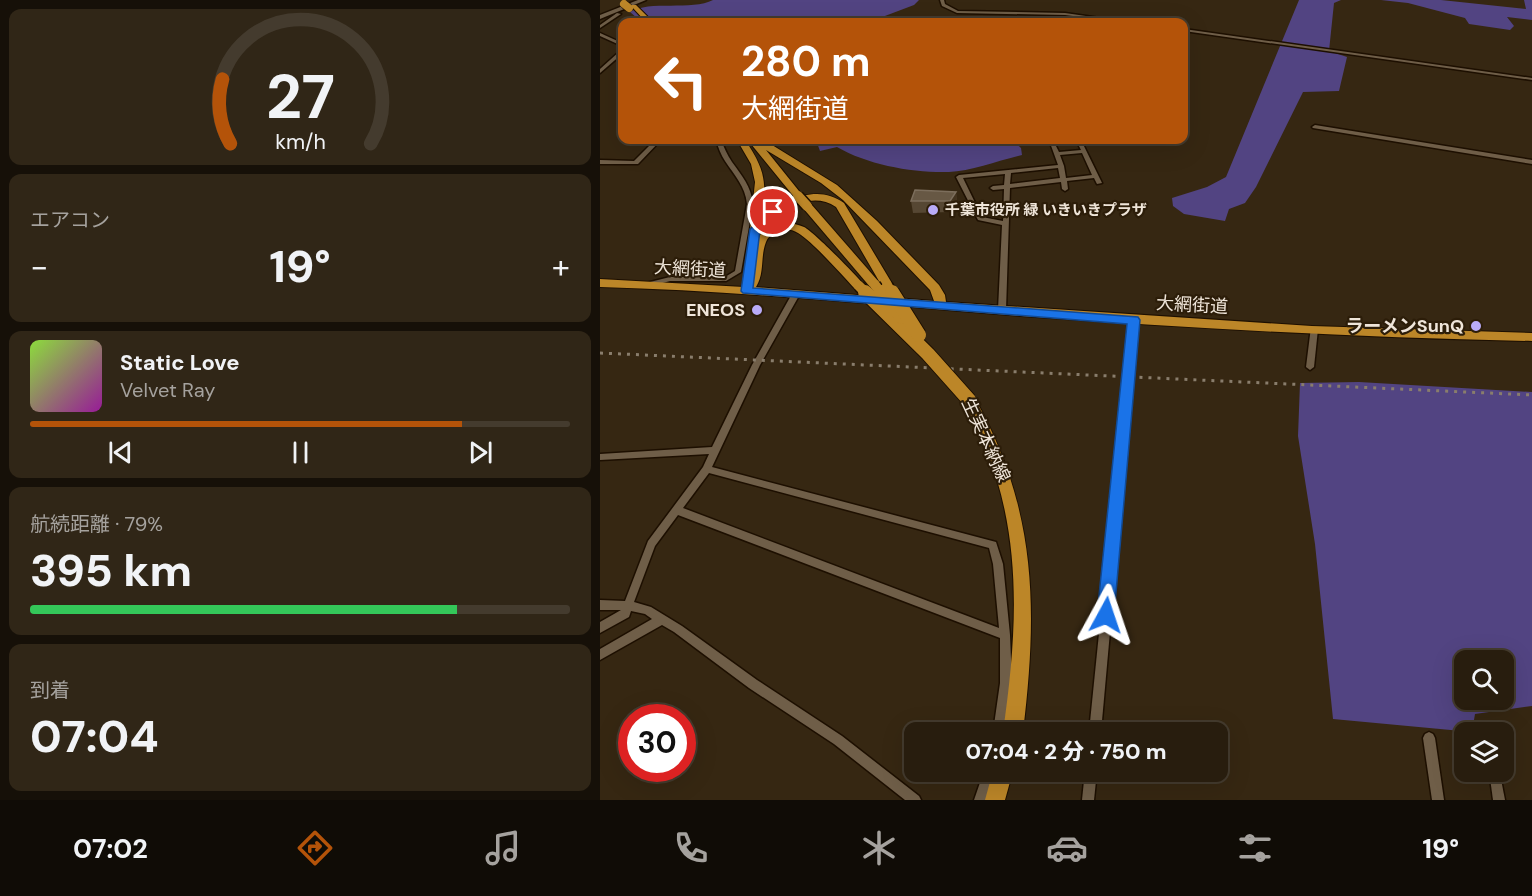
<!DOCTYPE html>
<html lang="ja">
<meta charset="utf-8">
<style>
body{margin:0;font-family:"DM Sans","Noto Sans JP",sans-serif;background:#302617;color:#f1f3f6;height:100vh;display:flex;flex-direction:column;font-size:22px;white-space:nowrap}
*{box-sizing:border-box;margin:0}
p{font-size:20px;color:#a5a29e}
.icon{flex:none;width:33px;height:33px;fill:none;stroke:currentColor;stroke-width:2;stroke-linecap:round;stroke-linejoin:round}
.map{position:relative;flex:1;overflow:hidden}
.details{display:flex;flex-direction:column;gap:9px;padding:9px;background:#161008;width:600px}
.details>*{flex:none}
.guide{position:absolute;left:18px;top:18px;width:570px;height:126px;border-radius:12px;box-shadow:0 6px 24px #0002,0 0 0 2px #443b2e;background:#b45309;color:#fff;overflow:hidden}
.fabs{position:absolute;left:854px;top:650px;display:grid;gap:12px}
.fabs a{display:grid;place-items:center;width:60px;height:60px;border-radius:12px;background:#281d0e;box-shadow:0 6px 24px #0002,0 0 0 2px #443b2e;font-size:30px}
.speed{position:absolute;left:18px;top:704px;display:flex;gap:12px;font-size:30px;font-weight:700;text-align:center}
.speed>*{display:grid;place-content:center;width:78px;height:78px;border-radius:50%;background:#281d0e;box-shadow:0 6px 24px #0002,0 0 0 2px #443b2e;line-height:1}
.speed .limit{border:9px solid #d22;background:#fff;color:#111}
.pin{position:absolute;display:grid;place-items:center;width:51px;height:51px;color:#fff;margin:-26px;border:3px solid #fff;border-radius:50%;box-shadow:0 2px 6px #0007}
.me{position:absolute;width:66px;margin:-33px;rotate:5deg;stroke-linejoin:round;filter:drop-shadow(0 0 4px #0008)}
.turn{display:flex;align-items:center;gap:21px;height:126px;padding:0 24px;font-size:27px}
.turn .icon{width:78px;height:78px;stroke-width:2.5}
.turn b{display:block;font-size:42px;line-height:51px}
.big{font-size:45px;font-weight:800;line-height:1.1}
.details .widget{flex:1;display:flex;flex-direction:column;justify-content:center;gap:9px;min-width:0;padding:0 21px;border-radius:12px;background:#302617}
.details .dial{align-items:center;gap:0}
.dial svg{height:156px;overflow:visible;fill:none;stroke:#443b2e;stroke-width:7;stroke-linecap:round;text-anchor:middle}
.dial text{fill:#f1f3f6;stroke:none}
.song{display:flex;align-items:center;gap:18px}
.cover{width:72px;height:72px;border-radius:9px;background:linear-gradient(135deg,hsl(90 70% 55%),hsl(300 70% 35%))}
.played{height:6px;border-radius:3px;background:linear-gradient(90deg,#b45309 80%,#443b2e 80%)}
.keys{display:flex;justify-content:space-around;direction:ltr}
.heat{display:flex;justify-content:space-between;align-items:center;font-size:33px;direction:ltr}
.charge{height:9px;border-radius:4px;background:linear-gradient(90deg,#34c759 79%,#443b2e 0)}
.trip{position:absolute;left:304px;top:722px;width:324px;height:60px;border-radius:12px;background:#281d0e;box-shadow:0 6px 24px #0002,0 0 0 2px #443b2e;font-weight:800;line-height:60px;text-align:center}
.menu{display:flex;height:96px;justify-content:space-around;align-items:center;background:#100c06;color:#a5a29e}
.menu .icon{width:42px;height:42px}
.menu .on{color:#b45309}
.menu b{font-size:27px;color:#f1f3f6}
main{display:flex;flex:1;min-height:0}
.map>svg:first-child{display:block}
.forest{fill:#524482;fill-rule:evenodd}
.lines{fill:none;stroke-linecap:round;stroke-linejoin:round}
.minor-casing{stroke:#1d0f00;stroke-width:3}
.secondary-casing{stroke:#1d0f00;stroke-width:3}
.primary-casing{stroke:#1d0f00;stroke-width:2}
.minor{fill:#6f5e48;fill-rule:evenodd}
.secondary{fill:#6f5e48;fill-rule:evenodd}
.primary{fill:#bc8628;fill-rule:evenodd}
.rail{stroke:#897d6c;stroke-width:3;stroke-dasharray:3 6;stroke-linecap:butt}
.primary-bridge-far2-casing{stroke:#1d0f00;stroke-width:9;stroke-linecap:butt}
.primary-bridge-far1-casing{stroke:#1d0f00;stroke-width:13;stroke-linecap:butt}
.primary-bridge-casing{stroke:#1d0f00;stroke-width:16;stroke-linecap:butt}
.primary-bridge-far2{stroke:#bc8628;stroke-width:8}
.primary-bridge-far1{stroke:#bc8628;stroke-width:10}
.primary-bridge{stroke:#bc8628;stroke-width:14}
.wall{fill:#564733}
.shaded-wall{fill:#43331e}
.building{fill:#675844;stroke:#7c6e5c;stroke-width:1.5}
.route{fill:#1a73e8;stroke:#114b97;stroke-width:1.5}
.poi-dot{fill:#b9abf7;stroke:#2c1d09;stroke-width:2}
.labels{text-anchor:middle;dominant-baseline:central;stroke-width:4.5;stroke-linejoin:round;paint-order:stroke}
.far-poi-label{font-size:15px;font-weight:bold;fill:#efe5d9;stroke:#2c1d09;text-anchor:start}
.street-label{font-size:18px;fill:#efe5d9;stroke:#2c1d09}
.poi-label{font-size:18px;font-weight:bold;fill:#efe5d9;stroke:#2c1d09;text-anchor:end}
</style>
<main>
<section class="details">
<div class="widget dial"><svg viewBox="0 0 100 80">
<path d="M14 69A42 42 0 1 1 86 69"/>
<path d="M14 69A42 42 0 0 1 10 36" stroke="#b45309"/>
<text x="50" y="56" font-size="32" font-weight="700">27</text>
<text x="50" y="72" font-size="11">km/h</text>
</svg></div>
<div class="widget"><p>エアコン</p>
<div class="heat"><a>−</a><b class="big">19°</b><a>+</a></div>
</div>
<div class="widget">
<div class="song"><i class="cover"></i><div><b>Static Love</b><p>Velvet Ray</p></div></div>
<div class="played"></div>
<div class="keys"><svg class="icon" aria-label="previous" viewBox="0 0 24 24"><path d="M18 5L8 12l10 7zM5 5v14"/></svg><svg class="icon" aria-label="pause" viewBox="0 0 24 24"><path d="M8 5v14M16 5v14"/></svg><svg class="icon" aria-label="next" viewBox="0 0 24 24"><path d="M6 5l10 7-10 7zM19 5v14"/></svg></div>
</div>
<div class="widget"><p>航続距離 · 79%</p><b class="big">395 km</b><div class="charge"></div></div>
<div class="widget"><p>到着</p><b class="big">07:04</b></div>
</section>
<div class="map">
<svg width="932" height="800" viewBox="0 0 932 800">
<rect width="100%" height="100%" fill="#362712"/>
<!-- forest -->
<g class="forest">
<path d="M113,0h206l-5,5 -45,17h-216l-16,-4 -7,-6c19,-12 62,-1 83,-12z"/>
<path d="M699,0h42l-7,3 -5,48 18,6 -8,34 -36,1 -47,95 -11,16 -16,6 -4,12 -41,-7 -11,-8 -1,-8 35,-11 19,-10z"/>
<path d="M781,0h60l85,9 -2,-9h8v20l-25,-3 7,9 -4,4 -41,-6 -4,-6 -57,-15z"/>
<path d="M216,140h196l9,8 1,7c-22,5 -51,16 -73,17 -36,1 -81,-7 -112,-25l-17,4z"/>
<path d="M759,382l173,10v314l-57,8 -3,18 -139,-13 -18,-175 -17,-108 2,-53zM864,660h39v39h-39z"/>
</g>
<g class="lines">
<defs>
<g id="minor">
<path d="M340,0h4l1,4 13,7 107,2 63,9h-8l-55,-7 -108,-2 -15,-7z"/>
<path d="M17,13l4,1 -21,14v-3z"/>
<path d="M584,29l348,49v2l-348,-49z"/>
<path d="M0,33l22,10v3l-22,-10z"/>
<path d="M20,51h2v3l-22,19v-4z"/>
<path d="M715,125l217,35v4l-219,-36 -1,-1z"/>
<path d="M55,140h6l-23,24h-38v-4l34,1z"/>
<path d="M116,140h5c3,7 6,15 11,22 10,14 19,24 21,42l-12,68 -15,9h-56l-22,6h-2l-2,-2 2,-2 24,-6h55l10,-6 12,-67c-2,-18 -12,-28 -22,-43 -4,-6 -7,-14 -9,-21z"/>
<path d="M449,140h4l6,12 22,-2 -5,-10h5l21,43 -5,1 -3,-6 -27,3 1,8 -3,2 -3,-2 -1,-7 -51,6 -4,122 -4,2h-3l-1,-2 4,-85 -24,-5 -22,-43 3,-2 99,-10zM482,153l10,22 -26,3 -2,-12 -4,-11zM458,168l2,10 -50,6 1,-11zM405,174l-1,11 -11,1 -3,2 3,2 11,-1 -1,32 -21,-4 -19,-39z"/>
<path d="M193,292h6l1,2 -40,71 -48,102 284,75 7,22 7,71 2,48 -7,49h-12l7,-49v-45l-322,-123 -23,31 -21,56 17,5 31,19 75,54 85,56 77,60 2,4h-16l-71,-56 -85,-56 -75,-56 -12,-7 -62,35v-11l52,-30 -7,-5 -14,-3 -2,6 -29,16v-11l21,-12h-21v-10l25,1 23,-60 55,-74 6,-13 -109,6v-6l112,-7 40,-82zM109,473l280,75 4,16 6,64 -316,-120z"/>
<path d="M531,318h3l4,2 -37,412h-12z"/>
<path d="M711,327h3l4,2 -4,38 -4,3 -4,-3z"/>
<path d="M829,732l4,2 2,4 9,62h-12l-9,-62 2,-4z"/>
<path d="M384,771h12l-10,29h-12z"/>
<path d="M485,771h12l-3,29h-12z"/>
<path d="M896,772l4,2 5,26h-12l-3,-22 2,-4z"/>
</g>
<path id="secondary" d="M38,0h8l-46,19v-4z"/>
<g id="primary">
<path d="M32,5h4l17,17h-7l-14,-15z"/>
<path d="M137,140h8c20,29 22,42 17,77l18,-12 15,-7 -44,-54 4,-4h9l73,45 40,36 62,64 6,10 1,7 366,24 220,7v8c-171,-3 -341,-13 -511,-25 -140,-11 -280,-25 -421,-29v-8l144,8c12,-14 5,-34 14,-49 9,-16 31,-18 46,-11 10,5 52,48 61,59l-2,3h-8c-14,-15 -42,-47 -57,-56 -11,-7 -27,-3 -32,9 -6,15 -1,31 -10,45l178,14 -4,-11 -87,-90 -22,-17 -55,-33 37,46c15,-4 28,-2 41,7l49,82 -2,3h-8l-47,-81c-26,-18 -58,5 -77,24h-8l-1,-2 5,-47 -4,-18z"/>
<path d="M207,203l4,1 68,78 2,3 -2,3h-8l-68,-80 -1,-2z"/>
<path d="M369,395l5,2c63,111 64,211 49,335h-20c12,-84 19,-169 -6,-252 -8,-28 -21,-54 -35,-80z"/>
<path d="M393,771h20l-8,29h-20z"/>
</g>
</defs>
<!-- minor casing -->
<use href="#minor" class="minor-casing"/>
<!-- secondary casing -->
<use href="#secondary" class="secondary-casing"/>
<!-- primary casing -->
<use href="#primary" class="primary-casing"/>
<!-- minor -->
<use href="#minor" class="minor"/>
<!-- secondary -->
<use href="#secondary" class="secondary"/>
<!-- primary -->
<use href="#primary" class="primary"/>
<!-- rail -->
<path class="rail" d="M0,353l932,42"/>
<defs>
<path id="primary-bridge-far2" d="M24,4l5,4"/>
<g id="primary-bridge-far1">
<path d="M198,196l9,10"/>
<path d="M275,285l7,9"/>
<path d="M287,285l5,9"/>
<path d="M259,286l8,8"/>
</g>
<g id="primary-bridge">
<path d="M265,292l63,62 41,46"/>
<path d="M281,292l21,25"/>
<path d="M292,292l27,43"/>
</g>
</defs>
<!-- primary-bridge-far2 casing -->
<use href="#primary-bridge-far2" class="primary-bridge-far2-casing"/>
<!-- primary-bridge-far1 casing -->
<use href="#primary-bridge-far1" class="primary-bridge-far1-casing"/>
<!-- primary-bridge casing -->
<use href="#primary-bridge" class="primary-bridge-casing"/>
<!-- primary-bridge-far2 -->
<use href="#primary-bridge-far2" class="primary-bridge-far2"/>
<!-- primary-bridge-far1 -->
<use href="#primary-bridge-far1" class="primary-bridge-far1"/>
<!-- primary-bridge -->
<use href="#primary-bridge" class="primary-bridge"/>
</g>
<!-- wall -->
<path class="wall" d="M356,192l1,11 -6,9 -38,1 -2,-12z"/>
<!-- shaded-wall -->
<path class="shaded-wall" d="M356,192l1,11 -6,9 -1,-11z"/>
<!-- building -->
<path class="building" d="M315,190l41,2 -6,9h-39z"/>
<!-- route -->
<path class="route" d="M173,209l5,3 -18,18 -7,58 385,29 2,3 -26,295 -2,6 -6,2 -6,-2 -3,-6 30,-291 -384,-31 -2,-2 9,-62z"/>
<!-- markers -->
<g class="poi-dot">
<circle cx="333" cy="210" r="6"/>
<circle cx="157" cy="310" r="6"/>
<circle cx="876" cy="326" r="6"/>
</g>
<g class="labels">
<!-- far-poi labels -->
<g class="far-poi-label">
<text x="345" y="210">千葉市役所 緑 いきいきプラザ</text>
</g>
<!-- street labels -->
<g class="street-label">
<text transform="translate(90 269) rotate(3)">大網街道</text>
<text transform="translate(592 305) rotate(3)">大網街道</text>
<text transform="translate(386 440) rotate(65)">生実本納線</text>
</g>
<!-- poi labels -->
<g class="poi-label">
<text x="145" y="310">ENEOS</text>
<text x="864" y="326">ラーメンSunQ</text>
</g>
</g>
</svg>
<div class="fabs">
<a><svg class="icon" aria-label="search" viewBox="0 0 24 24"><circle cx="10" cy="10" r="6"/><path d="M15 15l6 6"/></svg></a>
<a><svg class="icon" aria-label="layers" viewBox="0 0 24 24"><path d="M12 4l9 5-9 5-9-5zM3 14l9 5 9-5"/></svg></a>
</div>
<div class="speed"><div class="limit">30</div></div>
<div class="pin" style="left:173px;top:212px;background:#d93025"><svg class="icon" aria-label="arrive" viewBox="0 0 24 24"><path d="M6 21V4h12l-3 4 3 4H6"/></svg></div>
<svg class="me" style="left:506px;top:615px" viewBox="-20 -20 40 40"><path d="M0-17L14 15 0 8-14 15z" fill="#1a73e8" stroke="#fff" stroke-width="4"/></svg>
<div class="trip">07:04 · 2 分 · 750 m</div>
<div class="guide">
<div class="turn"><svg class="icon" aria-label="left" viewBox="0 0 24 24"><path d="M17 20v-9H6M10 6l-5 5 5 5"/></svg><div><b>280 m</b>大網街道</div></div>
</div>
</div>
</main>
<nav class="menu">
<b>07:02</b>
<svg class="icon on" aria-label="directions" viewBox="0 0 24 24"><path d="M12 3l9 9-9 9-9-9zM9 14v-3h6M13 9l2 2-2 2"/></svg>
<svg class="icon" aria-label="music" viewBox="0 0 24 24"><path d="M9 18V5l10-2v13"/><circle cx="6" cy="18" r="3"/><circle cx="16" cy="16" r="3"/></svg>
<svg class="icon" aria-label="phone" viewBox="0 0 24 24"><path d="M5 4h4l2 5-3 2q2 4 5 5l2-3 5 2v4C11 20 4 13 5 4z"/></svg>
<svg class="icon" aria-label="climate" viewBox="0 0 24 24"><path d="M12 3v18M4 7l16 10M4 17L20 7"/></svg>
<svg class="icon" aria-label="car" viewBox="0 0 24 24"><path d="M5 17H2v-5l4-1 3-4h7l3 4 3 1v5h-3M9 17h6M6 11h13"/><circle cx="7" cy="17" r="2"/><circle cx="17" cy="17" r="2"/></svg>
<svg class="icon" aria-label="filters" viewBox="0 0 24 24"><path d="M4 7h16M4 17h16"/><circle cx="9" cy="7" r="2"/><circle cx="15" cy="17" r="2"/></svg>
<b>19°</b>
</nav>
